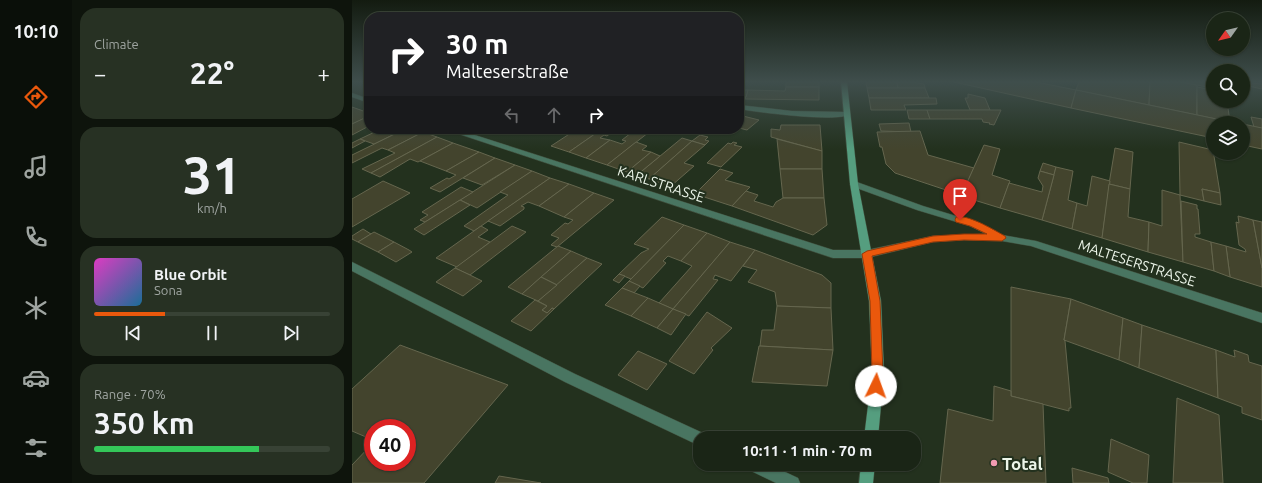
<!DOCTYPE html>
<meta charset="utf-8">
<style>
body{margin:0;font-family:Ubuntu,sans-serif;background:#273123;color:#f1f3f6;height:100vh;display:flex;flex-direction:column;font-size:15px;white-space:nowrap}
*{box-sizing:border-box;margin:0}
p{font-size:13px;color:#9fa5a1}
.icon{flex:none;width:22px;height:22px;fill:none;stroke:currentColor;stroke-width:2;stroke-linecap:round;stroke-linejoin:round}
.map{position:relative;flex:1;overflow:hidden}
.drawer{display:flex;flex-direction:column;gap:8px;padding:8px;background:#0e140c;width:280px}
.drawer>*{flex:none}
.hud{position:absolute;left:12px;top:12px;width:380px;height:122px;border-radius:16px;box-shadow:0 1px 3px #0004,0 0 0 1px #384235;background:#202124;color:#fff;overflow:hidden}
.needle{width:26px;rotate:236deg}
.tools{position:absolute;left:854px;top:12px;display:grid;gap:8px}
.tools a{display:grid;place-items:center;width:44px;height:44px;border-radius:50%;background:#1a2516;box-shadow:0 1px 3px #0004,0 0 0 1px #384235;font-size:20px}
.speed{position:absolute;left:12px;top:419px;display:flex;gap:8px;font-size:20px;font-weight:700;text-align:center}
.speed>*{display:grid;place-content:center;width:52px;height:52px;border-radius:50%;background:#1a2516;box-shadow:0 1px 3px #0004,0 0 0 1px #384235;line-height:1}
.speed .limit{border:6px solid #d22;background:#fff;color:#111}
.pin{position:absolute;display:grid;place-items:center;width:34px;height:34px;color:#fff;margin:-41px -17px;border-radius:50% 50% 50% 0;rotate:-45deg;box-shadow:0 0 4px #0007}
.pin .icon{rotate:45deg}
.me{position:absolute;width:44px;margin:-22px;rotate:3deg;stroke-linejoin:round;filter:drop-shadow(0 0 3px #0008)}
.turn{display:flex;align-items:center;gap:14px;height:84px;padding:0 16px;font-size:18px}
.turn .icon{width:52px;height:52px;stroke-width:2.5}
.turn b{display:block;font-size:28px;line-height:34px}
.lanes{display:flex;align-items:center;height:38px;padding:0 16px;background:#0003;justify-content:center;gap:20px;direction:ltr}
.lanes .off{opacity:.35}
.big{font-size:30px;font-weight:700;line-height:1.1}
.drawer .widget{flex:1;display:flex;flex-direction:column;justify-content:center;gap:6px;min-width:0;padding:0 14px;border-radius:16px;background:#273123}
.drawer .dial{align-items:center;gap:0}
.dial b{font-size:52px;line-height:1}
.song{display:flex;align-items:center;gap:12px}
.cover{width:48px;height:48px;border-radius:6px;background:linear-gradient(135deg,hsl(310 70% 55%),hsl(200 70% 35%))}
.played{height:4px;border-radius:2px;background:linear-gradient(90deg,#ea580c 30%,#384235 30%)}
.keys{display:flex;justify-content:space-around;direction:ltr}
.heat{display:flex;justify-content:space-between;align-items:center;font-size:22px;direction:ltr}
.charge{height:6px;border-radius:3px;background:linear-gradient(90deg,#34c759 70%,#384235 0)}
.trip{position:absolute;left:341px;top:431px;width:228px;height:40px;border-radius:16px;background:#1a2516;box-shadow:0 1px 3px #0004,0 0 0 1px #384235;font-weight:700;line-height:40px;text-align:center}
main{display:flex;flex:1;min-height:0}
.tab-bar{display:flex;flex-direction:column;width:72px;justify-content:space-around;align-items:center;background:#0a0f09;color:#9fa5a1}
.tab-bar .icon{width:28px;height:28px}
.tab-bar .on{color:#ea580c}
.tab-bar b{font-size:18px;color:#f1f3f6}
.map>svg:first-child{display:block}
.building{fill:#43442d;stroke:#65664e}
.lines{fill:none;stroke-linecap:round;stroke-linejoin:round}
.lane-casing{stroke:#3f4d3b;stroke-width:1}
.street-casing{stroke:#3f4d3b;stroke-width:1}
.secondary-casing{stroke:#3f4d3b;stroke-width:1}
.lane{fill:#497561;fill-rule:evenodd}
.street{fill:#497561;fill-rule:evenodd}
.secondary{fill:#559e7f;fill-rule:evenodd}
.route{fill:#ea580c;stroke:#983908}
.poi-dot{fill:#f19ab1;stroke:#23311e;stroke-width:1.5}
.labels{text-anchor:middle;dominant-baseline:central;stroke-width:4;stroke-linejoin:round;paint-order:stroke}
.street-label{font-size:14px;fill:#edf6ea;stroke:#23311e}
.near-poi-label{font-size:17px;font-weight:bold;fill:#edf6ea;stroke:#23311e;text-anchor:start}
</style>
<main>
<nav class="tab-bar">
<b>10:10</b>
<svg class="icon on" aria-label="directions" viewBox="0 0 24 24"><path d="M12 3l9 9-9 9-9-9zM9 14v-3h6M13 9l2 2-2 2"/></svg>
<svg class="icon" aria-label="music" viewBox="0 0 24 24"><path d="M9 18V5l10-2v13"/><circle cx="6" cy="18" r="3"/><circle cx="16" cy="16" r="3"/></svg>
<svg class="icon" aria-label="phone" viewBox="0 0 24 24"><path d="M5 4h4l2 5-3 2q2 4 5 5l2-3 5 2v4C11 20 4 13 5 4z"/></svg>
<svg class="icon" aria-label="climate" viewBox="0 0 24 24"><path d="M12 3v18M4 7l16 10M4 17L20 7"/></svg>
<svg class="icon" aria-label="car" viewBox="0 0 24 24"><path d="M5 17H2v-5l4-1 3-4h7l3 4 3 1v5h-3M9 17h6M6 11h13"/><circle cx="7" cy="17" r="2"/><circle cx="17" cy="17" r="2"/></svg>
<svg class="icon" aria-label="filters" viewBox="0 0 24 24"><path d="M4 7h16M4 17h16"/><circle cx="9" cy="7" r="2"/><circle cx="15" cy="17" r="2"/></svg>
</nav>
<section class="drawer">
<div class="widget"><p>Climate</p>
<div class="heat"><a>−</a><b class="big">22°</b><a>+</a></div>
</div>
<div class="widget dial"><b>31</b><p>km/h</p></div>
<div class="widget">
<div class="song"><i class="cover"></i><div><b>Blue Orbit</b><p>Sona</p></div></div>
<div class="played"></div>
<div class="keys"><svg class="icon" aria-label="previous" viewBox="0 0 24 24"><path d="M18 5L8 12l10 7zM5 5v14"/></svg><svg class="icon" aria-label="pause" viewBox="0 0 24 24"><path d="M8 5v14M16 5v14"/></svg><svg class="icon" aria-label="next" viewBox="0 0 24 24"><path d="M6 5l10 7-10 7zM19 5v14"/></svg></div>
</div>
<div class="widget"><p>Range · 70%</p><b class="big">350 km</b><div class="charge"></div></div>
</section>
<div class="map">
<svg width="910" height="483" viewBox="0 0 910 483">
<rect width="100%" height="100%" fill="#23311e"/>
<!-- building -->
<g class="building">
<rect x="434" y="82" width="33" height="5"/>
<path d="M514,82h31l1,6h-31z"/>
<path d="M545,82h15l12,2 1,4h-27z"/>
<path d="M602,82h82l40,8 -5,18z"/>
<path d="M727,82h71l-1,23 -73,-15z"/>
<path d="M798,82h31l16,3v30l-48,-10z"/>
<path d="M829,82h31v6l-15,-3z"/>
<path d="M891,82l19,2v5l-18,-4z"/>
<path d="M434,87h33v13l-74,-1 3,-9 37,1z"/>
<path d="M845,87l16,3v11h14l3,21 -33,-7z"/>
<path d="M515,88h58l4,10h-60z"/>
<path d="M387,90h9l-2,7h-7z"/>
<path d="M724,90l73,15 87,18h-23v15l-142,-30z"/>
<path d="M616,94l17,4 5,12h-20l-5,-12h3z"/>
<path d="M517,98h67l1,6 -33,1 2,5h-35z"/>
<path d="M0,107l17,6v3l-17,8z"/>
<path d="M555,110h20l3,9h-21z"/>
<path d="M575,110h74l-7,15 -5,-1 1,-1 -7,-1 -1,-3h-52z"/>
<path d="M387,115l20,5 -12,10 -8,-2z"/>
<path d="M17,116v10l-17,9v-11z"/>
<path d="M899,117l11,2v9l-8,-1z"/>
<path d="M557,123l2,9 -30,-1 -2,-7z"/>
<path d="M891,124l19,4v21l-19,-4z"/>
<path d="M429,125h39l2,26 -51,-14v-8l9,1z"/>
<path d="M29,129h24l-31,15 -14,-5z"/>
<path d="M53,129h9l9,3 -35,18 -6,-2 -30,15v-8z"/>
<path d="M236,129h14l-33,23 -18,-6 23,-15 11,3 4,-2 -3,-1z"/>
<path d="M250,129h14l-9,7 -3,-1 -4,3 10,2 -24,18 -17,-6z"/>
<path d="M284,129h17l-46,36 -21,-7 24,-18 12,4 4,-3 -4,-1z"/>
<path d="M568,131l8,24 46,13 -13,27 -66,-22 -9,-9 -4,-17h-2l-3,-15z"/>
<path d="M71,132l14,5 -66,36 -9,-4 33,-16 -7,-3z"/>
<path d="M348,135l8,2 -3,3 4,1 -4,4 -13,-4z"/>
<path d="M85,137l16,6 -35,19 -8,-3 -30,18 -9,-4z"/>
<path d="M330,138l10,3 -43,38 -12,-4z"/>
<path d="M8,139l5,2 -13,7v-5z"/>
<path d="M425,139l45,12v18h-42z"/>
<path d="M340,141l13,4 -21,18 10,3 -23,20 -22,-7z"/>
<path d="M284,142l11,4 -5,4 9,2 -24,20 -20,-7z"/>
<path d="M381,142l4,1 -3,2 8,2 -21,20 -14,-4 21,-20 3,1z"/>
<path d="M827,142l34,8 7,43 -18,-4 2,12 -24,-6z"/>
<path d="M101,143l26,9 -33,19 -26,-10z"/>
<path d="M632,145l16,4 -8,26 18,6 -10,27 -39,-12z"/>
<path d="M763,148l18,4 -3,37 -21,-5z"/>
<path d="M127,152l16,6 -55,34 -10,-4 17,-10 2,1 7,-4 -10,-4z"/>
<path d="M299,152l9,4 -23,19 -10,-3z"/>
<path d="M143,158l20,7 -33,20 -19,-7z"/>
<path d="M691,163l13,4 -2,8 -14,-4z"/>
<path d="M163,165l17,6 -55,37 -17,-8z"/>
<path d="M704,167l17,4 -5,29 9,3 -5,26 -30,-9z"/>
<path d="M368,169l13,4 -8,7 25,7 -18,19 -37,-12z"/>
<path d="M428,169h42l2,29h-41z"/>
<path d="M180,171l18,7 -76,53 -10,-5 44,-31 -8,-3z"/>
<path d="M688,171l14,4 -12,45 -42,-12 9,-25 33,9 1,-6 -5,-8z"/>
<path d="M740,176l18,5 -8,57 -30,-9 5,-26 10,3z"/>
<path d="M198,178l19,6 -30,22 -11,-4 -7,4 3,1v2l-24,17 -12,-5z"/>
<path d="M31,181l27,12 -58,34v-28z"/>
<path d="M217,184l25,9 -30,24 -25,-11z"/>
<path d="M757,184l21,5 -2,28 21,5 -1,30 -46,-14z"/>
<path d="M109,187l12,5 -48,30 -5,-2 8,-5 -6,-3z"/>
<path d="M850,189l18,4 1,12 -17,-4z"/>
<path d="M810,190l18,5 3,67 -35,-10 1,-30 13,4z"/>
<path d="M394,191l12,4 -4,6 19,6 3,-5 7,-4h41l3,27 -14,10 -81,-29z"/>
<path d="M242,193l20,7 -57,47 -6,-2 8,-7 -8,-3 14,-12 3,1 5,-4 -9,-3z"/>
<path d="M108,200l10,5 -46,30 -10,-6z"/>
<path d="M829,201l16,4v4h1l2,25h-5v3l16,5 3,29 -31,-9z"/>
<path d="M886,216l15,4 9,48v19l-32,-10 -4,-31 20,6 -1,-3 -6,-4 -3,-23 3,1z"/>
<path d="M310,217l22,8 -53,54 -12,-5 22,-21 8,-4 -15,-5z"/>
<path d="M901,220l9,2v46z"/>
<path d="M332,225l23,8 -26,28 -13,-5 -5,5 3,2 -23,25 -14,-7z"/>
<path d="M129,226l7,4 -10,7 12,5 -33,25 -21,-9z"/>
<path d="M160,226l14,6 -56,43 -15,-7z"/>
<path d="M11,229l8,5 -13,8 -6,-3v-3z"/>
<path d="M22,232l20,10 -16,10 -20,-10z"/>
<path d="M355,233l23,9 -57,67 -14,-6 33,-37 -11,-5z"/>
<path d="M42,242l15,8 3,2 -16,10 -18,-10z"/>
<path d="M378,242l25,8 -24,31 -16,-6 -2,4 5,1 -29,36 -16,-7z"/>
<path d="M859,242l15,4 4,31 -16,-6z"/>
<path d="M206,246l13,5 -49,43 -14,-7z"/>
<path d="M403,250l67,25 9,8v25l-54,-2 -2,-14 -27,-10 9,-12 -14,-4z"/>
<path d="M219,251l16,7 -30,27 -16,-8z"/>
<path d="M235,258l15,6 -48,45 -2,-1 -5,5 -5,-3 5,-4 -9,-5z"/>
<path d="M103,268l15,7 12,6 -19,15 -27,-14z"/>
<path d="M267,274l6,2 -6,7 -6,-3z"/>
<path d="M189,277l16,8 -19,16 -16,-7z"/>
<path d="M277,281l11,5 -6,7 -12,-5z"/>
<path d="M659,287l60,12 -7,41 1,1 4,43 2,24h-2v3l-58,-15z"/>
<path d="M270,288l26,10 -17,18 -26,-11z"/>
<path d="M296,298l25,11 -16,19 -26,-12z"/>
<path d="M719,299l52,19 -4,42 -55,-20z"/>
<path d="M183,300l12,6 -5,4 5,3 5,-5 2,1 -23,22 -20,-10z"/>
<path d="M425,306l54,2 2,42 -73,-4 2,-16h12z"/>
<path d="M321,309l13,5 -15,21 -14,-7z"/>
<path d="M355,312l25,16 -21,20 2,2 -19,24 -25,-13z"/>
<path d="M771,318l19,7 -3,43 -20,-8z"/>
<path d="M790,325l74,25 2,48 -79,-30z"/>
<path d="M48,345l108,40 -84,98h-72v-18l21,-22v19h34v-34h-34v12l-21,-9v-42z"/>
<path d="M407,346l74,4 -6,36 -75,-4z"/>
<path d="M864,350l19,7 -1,-7 14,5 1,7 13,4v54l-20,-7v-6l-24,-9z"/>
<path d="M286,351l29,13 -20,26 -29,-15z"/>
<path d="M642,386l17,5v5l32,8 3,79h-106l8,-74 45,12z"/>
<path d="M825,398l42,17 4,68h-50z"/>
<path d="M759,439l38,16 -2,28h-14l-25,-11z"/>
<path d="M720,468l36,10 1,5h-36z"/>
<path d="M147,476l42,7h-46z"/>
</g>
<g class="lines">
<defs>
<g id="lane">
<path d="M387,105l53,6 54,1 4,2c-11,9 -94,-2 -111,-5z"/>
<path d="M0,262l223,112 130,60 2,4h-7v8l-135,-64 -213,-111z"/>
<path d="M393,464h23l30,14 2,5h-24l-29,-14z"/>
</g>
<g id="street">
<path d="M0,93l17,6v4l-17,-6z"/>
<path d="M92,129h12l377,121h34l66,-14 53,-2 -16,-8 -53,-16 -66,-24 -1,-2 4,-3 69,25 53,16 26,13 34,6 226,72v10l-231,-77 -29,-5 -38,-1 -31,2 -66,16h-34z"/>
</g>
<g id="secondary">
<path d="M489,82h6l11,102 23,117 3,72 -6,65h-14l8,-65 -3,-72 -19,-117z"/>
<path d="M509,464h14l-2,19h-14z"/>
</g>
</defs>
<!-- lane casing -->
<use href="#lane" class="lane-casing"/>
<!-- street casing -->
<use href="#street" class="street-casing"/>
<!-- secondary casing -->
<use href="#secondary" class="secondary-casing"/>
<!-- lane -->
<use href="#lane" class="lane"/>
<!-- street -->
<use href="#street" class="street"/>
<!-- secondary -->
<use href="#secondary" class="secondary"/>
</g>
<!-- sky -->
<linearGradient id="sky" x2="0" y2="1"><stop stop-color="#131b10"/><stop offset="0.55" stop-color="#3f4e4c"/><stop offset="1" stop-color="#3f4e4c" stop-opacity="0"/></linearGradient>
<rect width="910" height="149" fill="url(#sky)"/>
<!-- route -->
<path class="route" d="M604,217c12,-3 38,13 49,19l1,2 -4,3 -38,-1 -31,2 -61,14 8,45 3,72 -3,17 -4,1 -4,-1 -2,-4 2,-13 -2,-72 -8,-47 5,-3 66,-15 31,-2h23l-17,-8 -14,-4 -1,-2z"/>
<!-- markers -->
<circle class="poi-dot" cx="642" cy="463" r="4"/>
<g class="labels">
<!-- street labels -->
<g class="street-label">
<text transform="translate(309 184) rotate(18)">KARLSTRASSE</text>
<text transform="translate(785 263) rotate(18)">MALTESERSTRASSE</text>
</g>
<!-- near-poi labels -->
<g class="near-poi-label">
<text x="650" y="463">Total</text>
</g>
</g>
</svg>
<div class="tools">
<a><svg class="needle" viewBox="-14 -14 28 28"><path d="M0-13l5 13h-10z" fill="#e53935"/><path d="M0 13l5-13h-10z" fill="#9fa5a1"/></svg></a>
<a><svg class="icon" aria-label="search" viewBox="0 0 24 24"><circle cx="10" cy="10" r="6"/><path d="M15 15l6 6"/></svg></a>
<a><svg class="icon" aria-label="layers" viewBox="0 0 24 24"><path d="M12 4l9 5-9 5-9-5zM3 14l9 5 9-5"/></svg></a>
</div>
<div class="speed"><div class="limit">40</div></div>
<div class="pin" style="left:608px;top:220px;background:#d93025"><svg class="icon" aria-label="arrive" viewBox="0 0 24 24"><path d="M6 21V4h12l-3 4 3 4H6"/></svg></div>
<svg class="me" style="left:524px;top:386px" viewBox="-20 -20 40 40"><circle r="19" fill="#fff"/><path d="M0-13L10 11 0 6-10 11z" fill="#ea580c"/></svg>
<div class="trip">10:11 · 1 min · 70 m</div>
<div class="hud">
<div class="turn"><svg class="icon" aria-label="right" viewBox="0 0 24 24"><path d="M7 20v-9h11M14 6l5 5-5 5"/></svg><div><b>30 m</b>Malteserstraße</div></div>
<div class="lanes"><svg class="icon off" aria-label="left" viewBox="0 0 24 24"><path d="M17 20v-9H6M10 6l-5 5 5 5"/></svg><svg class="icon off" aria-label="ahead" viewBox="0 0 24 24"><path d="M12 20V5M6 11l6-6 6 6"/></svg><svg class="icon" aria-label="right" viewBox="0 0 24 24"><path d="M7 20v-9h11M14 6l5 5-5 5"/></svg></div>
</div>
</div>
</main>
